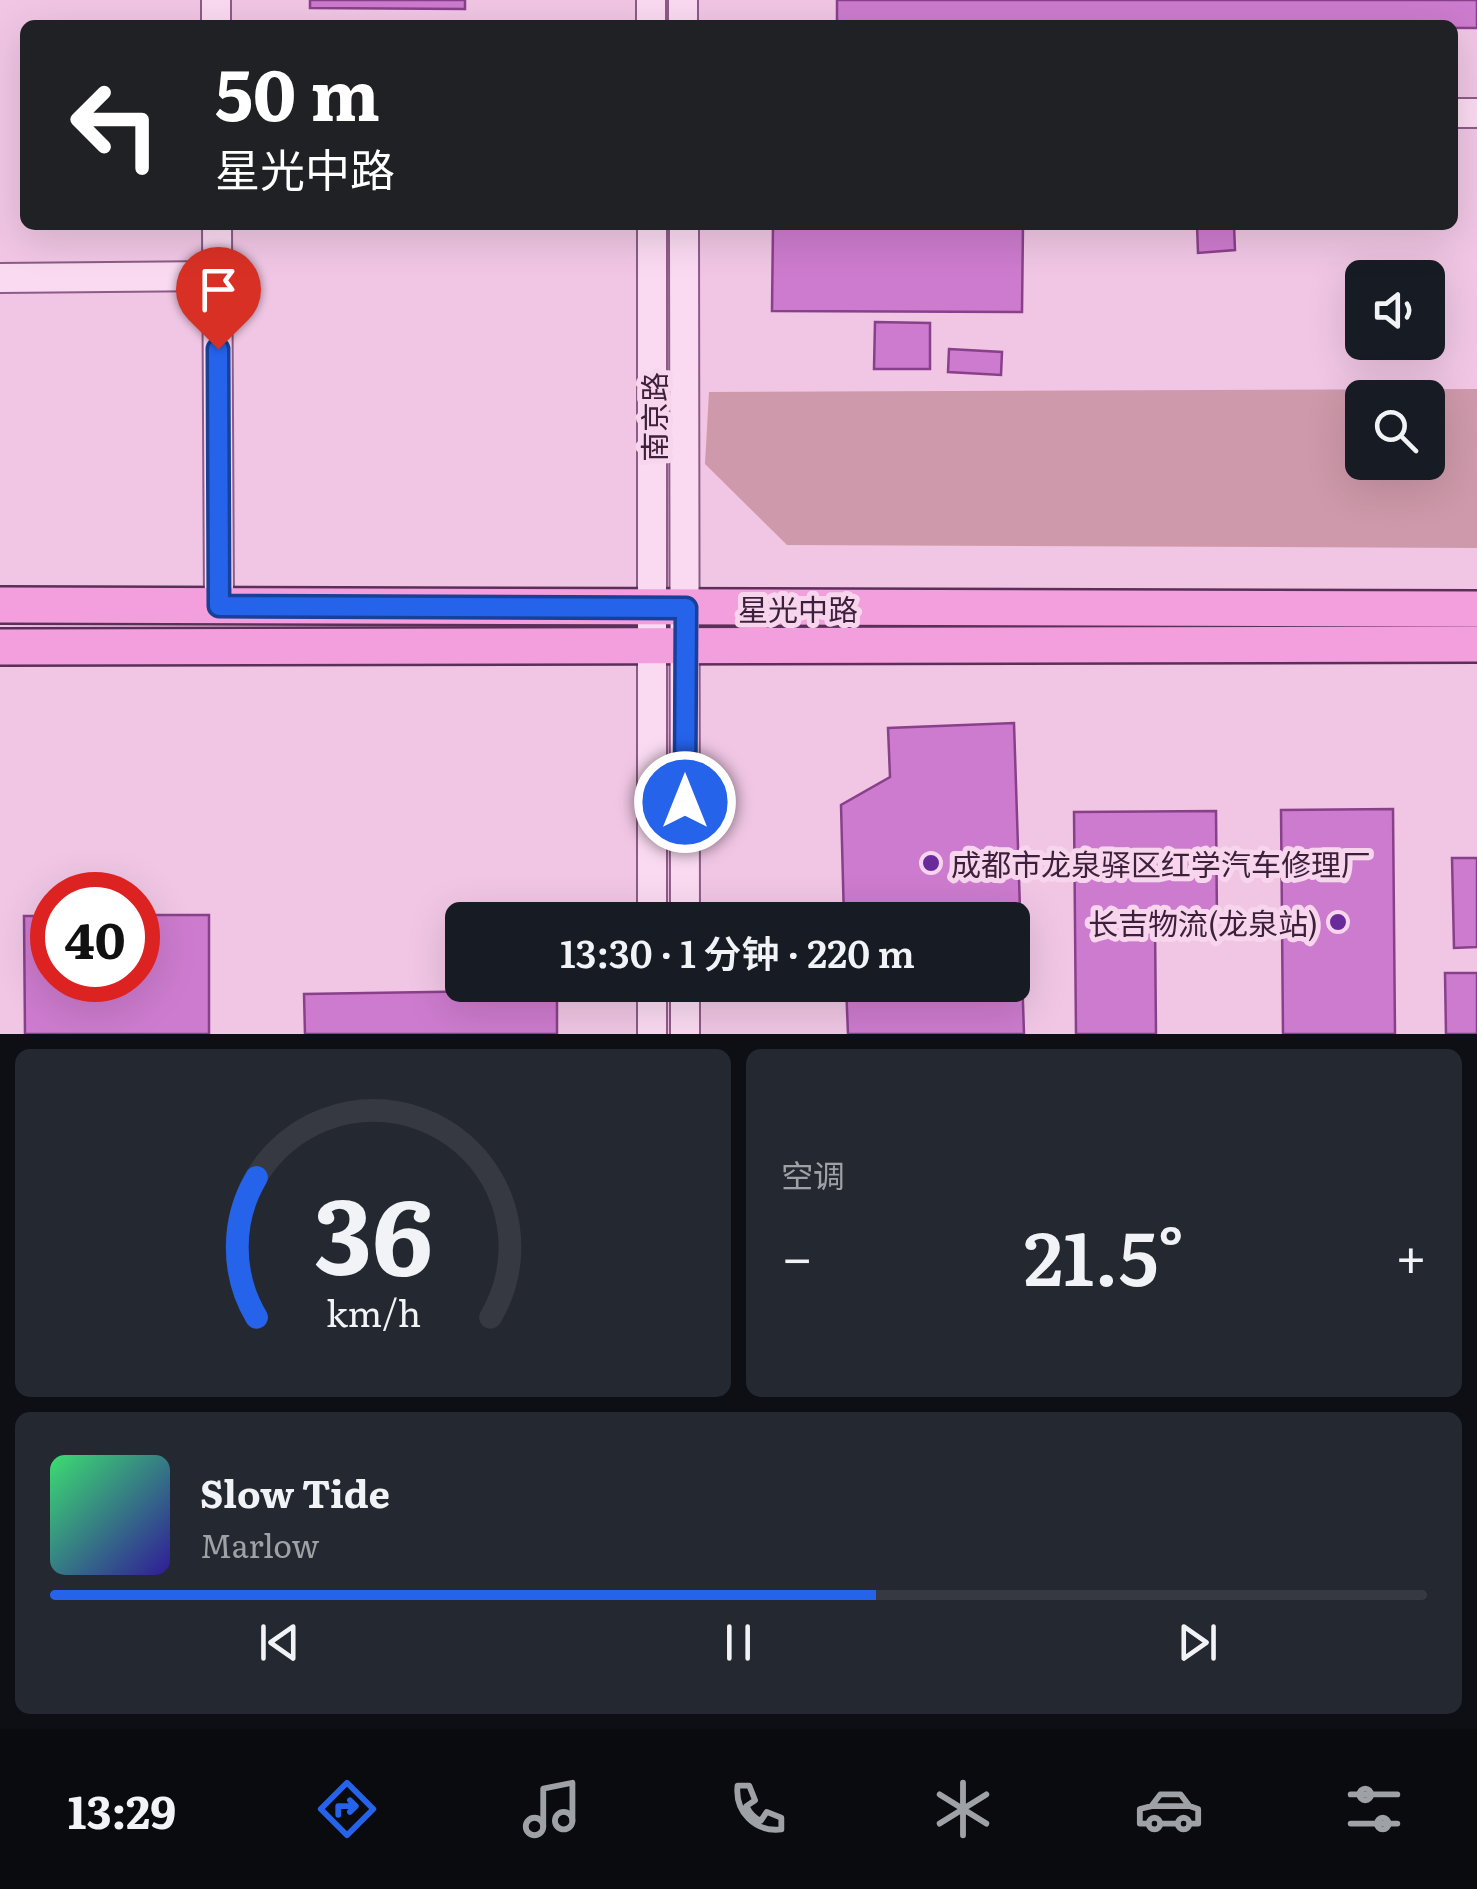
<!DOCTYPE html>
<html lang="zh">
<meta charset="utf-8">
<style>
body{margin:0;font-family:Literata,"Noto Sans SC",serif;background:#242831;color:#f1f3f6;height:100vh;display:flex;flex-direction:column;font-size:38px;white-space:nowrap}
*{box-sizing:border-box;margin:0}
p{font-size:32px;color:#9ea1a6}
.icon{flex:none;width:55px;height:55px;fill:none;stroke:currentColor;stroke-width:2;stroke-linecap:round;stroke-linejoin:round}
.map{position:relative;height:1034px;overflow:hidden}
.drawer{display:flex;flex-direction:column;gap:15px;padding:15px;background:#0d0f14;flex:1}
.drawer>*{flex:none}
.banner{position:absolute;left:20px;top:20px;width:1438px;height:210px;border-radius:15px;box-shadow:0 10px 40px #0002;background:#202124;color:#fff;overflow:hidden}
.buttons{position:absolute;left:1345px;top:260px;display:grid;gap:20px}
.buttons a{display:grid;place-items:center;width:100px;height:100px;border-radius:15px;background:#171b24;box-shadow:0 10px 40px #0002;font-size:50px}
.speed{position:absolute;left:30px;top:872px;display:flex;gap:20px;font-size:50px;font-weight:700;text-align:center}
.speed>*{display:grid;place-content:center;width:130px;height:130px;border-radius:50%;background:#171b24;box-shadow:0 10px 40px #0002;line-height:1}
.speed .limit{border:15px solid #d22;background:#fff;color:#111}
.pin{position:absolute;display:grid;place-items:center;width:85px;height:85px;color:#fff;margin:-102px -42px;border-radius:50% 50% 50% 0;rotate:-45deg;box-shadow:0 0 10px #0007}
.pin .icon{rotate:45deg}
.me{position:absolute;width:110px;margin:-55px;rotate:0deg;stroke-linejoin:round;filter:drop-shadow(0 0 8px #0008)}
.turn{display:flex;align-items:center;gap:35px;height:210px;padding:0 30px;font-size:45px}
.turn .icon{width:130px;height:130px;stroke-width:2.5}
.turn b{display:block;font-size:70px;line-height:85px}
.big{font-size:75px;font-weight:600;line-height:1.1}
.drawer .card{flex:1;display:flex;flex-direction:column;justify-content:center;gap:15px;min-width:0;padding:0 35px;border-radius:15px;background:#242831}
.drawer .dial{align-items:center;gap:0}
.dial svg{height:260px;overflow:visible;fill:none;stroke:#363941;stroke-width:7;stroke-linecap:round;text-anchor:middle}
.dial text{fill:#f1f3f6;stroke:none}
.song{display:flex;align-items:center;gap:30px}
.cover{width:120px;height:120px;border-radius:15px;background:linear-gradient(135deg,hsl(140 70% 55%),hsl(250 70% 35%))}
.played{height:10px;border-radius:5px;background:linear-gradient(90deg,#2563eb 60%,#363941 60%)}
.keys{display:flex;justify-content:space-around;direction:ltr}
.heat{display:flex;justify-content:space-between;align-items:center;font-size:55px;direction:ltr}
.drawer .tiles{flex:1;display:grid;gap:15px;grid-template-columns:1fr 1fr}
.card:last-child{grid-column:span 2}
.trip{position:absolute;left:445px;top:902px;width:585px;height:100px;border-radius:15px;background:#171b24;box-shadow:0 10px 40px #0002;font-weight:600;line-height:100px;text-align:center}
.menu{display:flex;height:160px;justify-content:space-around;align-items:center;background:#090b0e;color:#9ea1a6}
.menu .icon{width:70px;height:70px}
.menu .selected{color:#2563eb}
.menu b{font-size:45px;color:#f1f3f6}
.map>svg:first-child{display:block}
.green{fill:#ce99aa;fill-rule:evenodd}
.building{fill:#cd7bce;stroke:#89408b;stroke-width:2.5}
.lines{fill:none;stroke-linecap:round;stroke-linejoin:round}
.minor-casing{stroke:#8c5b87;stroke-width:32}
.major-casing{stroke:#5a2f58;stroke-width:40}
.minor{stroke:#fadaf1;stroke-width:28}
.major{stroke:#f39edd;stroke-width:35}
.route-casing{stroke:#184099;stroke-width:25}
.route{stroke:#2563eb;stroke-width:18}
.poi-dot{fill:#6a2a9c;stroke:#f7d6ed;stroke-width:4}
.labels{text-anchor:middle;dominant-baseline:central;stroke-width:10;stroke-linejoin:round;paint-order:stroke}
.street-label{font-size:30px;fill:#3c1f3a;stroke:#f7d6ed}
.poi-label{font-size:30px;fill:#3c1f3a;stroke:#f7d6ed;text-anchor:start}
</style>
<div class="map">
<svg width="1477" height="1034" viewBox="0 0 1477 1034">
<rect width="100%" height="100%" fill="#f0c6e4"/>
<!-- green -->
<path class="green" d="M1477,389v159l-690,-3 -82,-81 4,-72zM1362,398h66v64h-66z"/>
<!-- building -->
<g class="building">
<path d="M310,0h155v9l-155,-1z"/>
<path d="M837,0h640v28l-640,-3z"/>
<path d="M773,225h250l-1,87 -250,-1z"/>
<path d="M1197,225h37l1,25 -37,3z"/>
<path d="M875,322l55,1v46h-56z"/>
<path d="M949,349l53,3 -1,23 -53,-3z"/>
<path d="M1014,723l10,311h-176l-2,-49h166v-65h-168l-3,-115 49,-28 -2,-49z"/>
<path d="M1393,809l2,225h-112l-2,-224z"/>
<path d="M1216,811l1,112 -62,1 1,110h-80l-2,-222z"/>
<path d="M1452,858h25v89l-23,1z"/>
<path d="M138,915h71v119h-184l-1,-118h28v64h86z"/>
<path d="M1445,973h32v61h-31z"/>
<path d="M557,990v44h-252l-1,-40z"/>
</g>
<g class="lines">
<defs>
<g id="minor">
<path d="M216,0v25"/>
<path d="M651,0v25"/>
<path d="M683,0v25"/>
<path d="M1452,113h25"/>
<path d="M217,225l2,381"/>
<path d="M652,225v695"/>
<path d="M684,225l1,695"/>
<path d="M0,278l217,-2"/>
<path d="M652,985v49"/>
<path d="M685,1034v-49"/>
</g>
<g id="major">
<path d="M0,605l1477,4"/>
<path d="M0,647l1477,-3"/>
</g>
</defs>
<!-- minor casing -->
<use href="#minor" class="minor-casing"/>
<!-- major casing -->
<use href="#major" class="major-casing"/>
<!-- minor -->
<use href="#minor" class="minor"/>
<!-- major -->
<use href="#major" class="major"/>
</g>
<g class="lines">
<defs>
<path id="route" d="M218,349l1,257 467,2 -1,194"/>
</defs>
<!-- route casing -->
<use href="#route" class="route-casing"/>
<!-- route -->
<use href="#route" class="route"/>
</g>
<!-- markers -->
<g class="poi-dot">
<circle cx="931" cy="863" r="10"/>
<circle cx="1338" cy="922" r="10"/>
</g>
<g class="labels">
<!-- street labels -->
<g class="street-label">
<text transform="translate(653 417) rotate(-90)">南京路</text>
<text x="798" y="608">星光中路</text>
</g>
<!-- poi labels -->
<g class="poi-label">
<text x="951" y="863">成都市龙泉驿区红学汽车修理厂</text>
<text x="1318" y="922" text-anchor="end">长吉物流(龙泉站)</text>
</g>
</g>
</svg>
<div class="buttons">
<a><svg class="icon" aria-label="sound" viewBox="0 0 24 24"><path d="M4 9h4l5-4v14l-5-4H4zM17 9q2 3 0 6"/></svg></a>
<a><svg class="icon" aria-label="search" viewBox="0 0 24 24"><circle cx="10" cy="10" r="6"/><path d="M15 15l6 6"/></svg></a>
</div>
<div class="speed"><div class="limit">40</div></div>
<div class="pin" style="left:218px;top:349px;background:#d93025"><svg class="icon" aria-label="arrive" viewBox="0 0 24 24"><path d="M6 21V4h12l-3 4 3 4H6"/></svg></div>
<svg class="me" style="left:685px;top:802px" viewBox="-20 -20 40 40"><circle r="17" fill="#2563eb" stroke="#fff" stroke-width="3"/><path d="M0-11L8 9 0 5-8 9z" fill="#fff"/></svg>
<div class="trip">13:30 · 1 分钟 · 220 m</div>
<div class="banner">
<div class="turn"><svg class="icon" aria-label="left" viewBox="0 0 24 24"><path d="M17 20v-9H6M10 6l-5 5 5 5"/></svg><div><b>50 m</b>星光中路</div></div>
</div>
</div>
<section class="drawer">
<div class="tiles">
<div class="card dial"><svg viewBox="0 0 100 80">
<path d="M14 69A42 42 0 1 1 86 69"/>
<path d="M14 69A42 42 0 0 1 14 26" stroke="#2563eb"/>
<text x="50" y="56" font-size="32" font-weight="700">36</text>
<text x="50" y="72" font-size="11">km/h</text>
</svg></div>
<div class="card"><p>空调</p>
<div class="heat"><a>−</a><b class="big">21.5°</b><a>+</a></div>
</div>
<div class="card">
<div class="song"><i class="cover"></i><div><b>Slow Tide</b><p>Marlow</p></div></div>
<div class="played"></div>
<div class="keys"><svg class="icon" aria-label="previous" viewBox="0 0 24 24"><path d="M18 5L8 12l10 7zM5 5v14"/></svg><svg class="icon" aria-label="pause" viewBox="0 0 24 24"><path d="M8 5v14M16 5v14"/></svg><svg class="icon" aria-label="next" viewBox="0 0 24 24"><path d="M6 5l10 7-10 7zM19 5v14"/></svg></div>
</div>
</div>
</section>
<nav class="menu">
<b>13:29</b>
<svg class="icon selected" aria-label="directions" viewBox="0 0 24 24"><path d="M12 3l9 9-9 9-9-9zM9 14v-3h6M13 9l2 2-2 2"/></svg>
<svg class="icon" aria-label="music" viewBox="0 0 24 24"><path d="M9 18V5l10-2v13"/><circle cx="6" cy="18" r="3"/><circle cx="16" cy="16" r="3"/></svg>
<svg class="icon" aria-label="phone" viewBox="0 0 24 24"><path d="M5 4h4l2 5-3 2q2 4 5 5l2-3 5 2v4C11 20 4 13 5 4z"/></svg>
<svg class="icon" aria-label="climate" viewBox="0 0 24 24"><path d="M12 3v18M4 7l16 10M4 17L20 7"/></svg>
<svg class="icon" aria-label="car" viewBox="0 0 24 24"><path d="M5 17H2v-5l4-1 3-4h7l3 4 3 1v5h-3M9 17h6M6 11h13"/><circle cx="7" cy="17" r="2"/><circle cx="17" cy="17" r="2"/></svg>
<svg class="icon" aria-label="filters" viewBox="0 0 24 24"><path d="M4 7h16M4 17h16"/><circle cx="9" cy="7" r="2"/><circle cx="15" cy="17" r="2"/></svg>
</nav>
